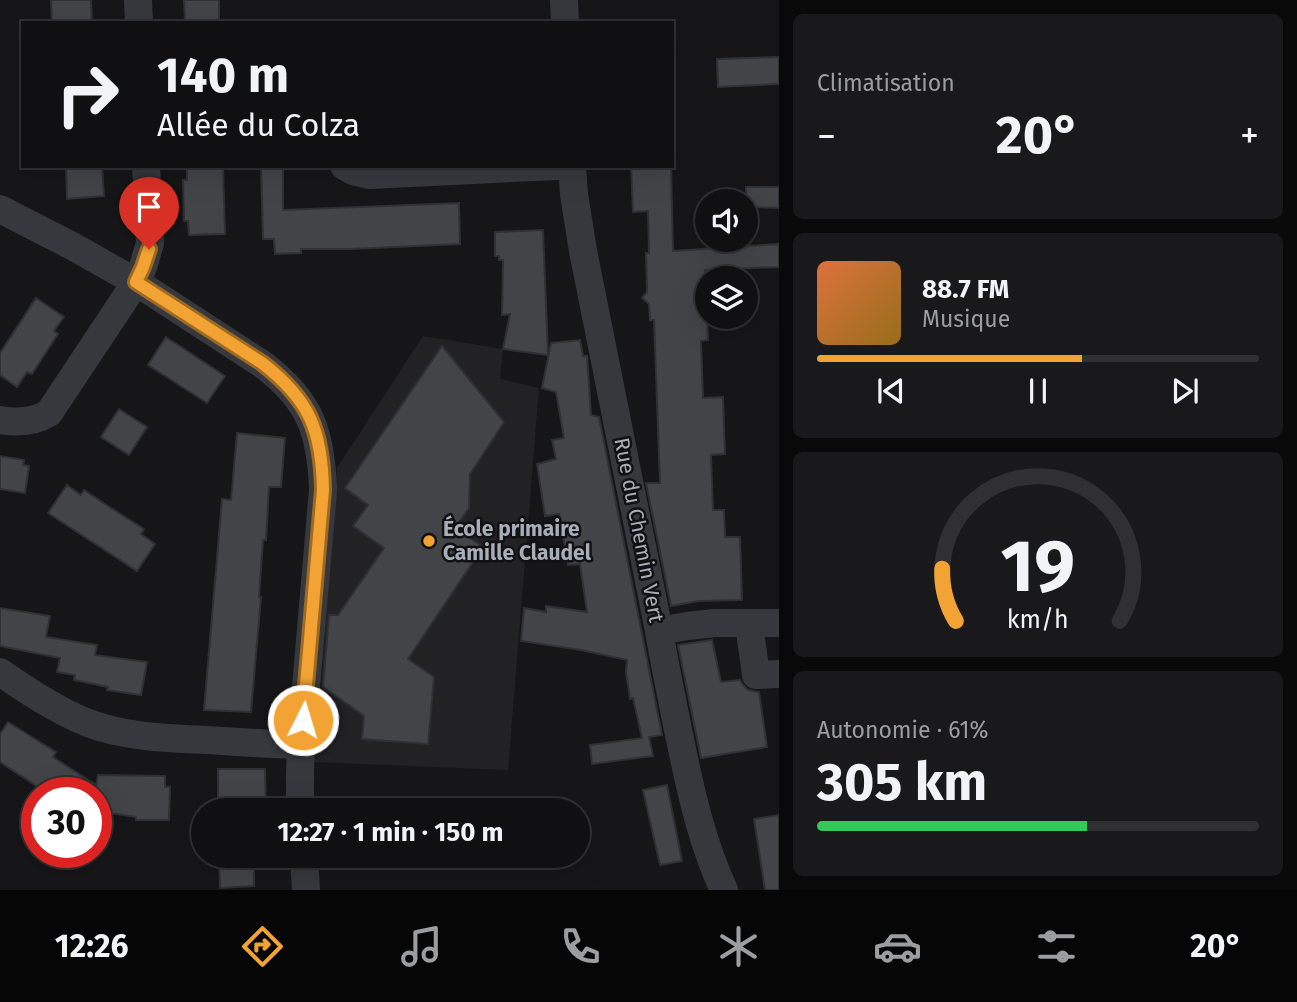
<!DOCTYPE html>
<html lang="fr">
<meta charset="utf-8">
<style>
body{margin:0;font-family:"Fira Sans",sans-serif;background:#19191b;color:#f1f3f6;height:100vh;display:flex;flex-direction:column;font-size:26px;white-space:nowrap}
*{box-sizing:border-box;margin:0}
p{font-size:23px;color:#9c9d9f}
.icon{flex:none;width:38px;height:38px;fill:none;stroke:currentColor;stroke-width:2;stroke-linecap:round;stroke-linejoin:round}
.map{position:relative;flex:1;overflow:hidden}
.sheet{display:flex;flex-direction:column;gap:14px;padding:14px;background:#09090a;width:518px}
.sheet>*{flex:none}
.banner{position:absolute;left:21px;top:21px;width:653px;height:147px;border-radius:0px;box-shadow:0 7px 28px #0002,0 0 0 2px #303032;background:#101012;color:#f1f3f6;overflow:hidden}
.fabs{position:absolute;left:695px;top:189px;display:grid;gap:14px}
.fabs a{display:grid;place-items:center;width:63px;height:63px;border-radius:50%;background:#101012;box-shadow:0 7px 28px #0002,0 0 0 2px #303032;font-size:35px}
.speed{position:absolute;left:21px;top:777px;display:flex;gap:14px;font-size:35px;font-weight:700;text-align:center}
.speed>*{display:grid;place-content:center;width:91px;height:91px;border-radius:50%;background:#101012;box-shadow:0 7px 28px #0002,0 0 0 2px #303032;line-height:1}
.speed .limit{border:10px solid #d22;background:#fff;color:#111}
.pin{position:absolute;display:grid;place-items:center;width:60px;height:60px;color:#fff;margin:-72px -30px;border-radius:50% 50% 50% 0;rotate:-45deg;box-shadow:0 0 7px #0007}
.pin .icon{rotate:45deg}
.me{position:absolute;width:77px;margin:-38px;rotate:5deg;stroke-linejoin:round;filter:drop-shadow(0 0 5px #0008)}
.turn{display:flex;align-items:center;gap:24px;height:147px;padding:0 21px;font-size:32px}
.turn .icon{width:91px;height:91px;stroke-width:2.5}
.turn b{display:block;font-size:49px;line-height:60px}
.big{font-size:52px;font-weight:700;line-height:1.1}
.sheet .widget{flex:1;display:flex;flex-direction:column;justify-content:center;gap:10px;min-width:0;padding:0 24px;border-radius:10px;background:#19191b}
.sheet .dial{align-items:center;gap:0}
.dial svg{height:182px;overflow:visible;fill:none;stroke:#303032;stroke-width:7;stroke-linecap:round;text-anchor:middle}
.dial text{fill:#f1f3f6;stroke:none}
.song{display:flex;align-items:center;gap:21px}
.cover{width:84px;height:84px;border-radius:10px;background:linear-gradient(135deg,hsl(20 70% 55%),hsl(40 70% 35%))}
.played{height:7px;border-radius:4px;background:linear-gradient(90deg,#f2a334 60%,#303032 60%)}
.keys{display:flex;justify-content:space-around;direction:ltr}
.heat{display:flex;justify-content:space-between;align-items:center;font-size:38px;direction:ltr}
.charge{height:10px;border-radius:5px;background:linear-gradient(90deg,#34c759 61%,#303032 0)}
.trip{position:absolute;left:191px;top:798px;width:399px;height:70px;border-radius:35px;background:#101012;box-shadow:0 7px 28px #0002,0 0 0 2px #303032;font-weight:700;line-height:70px;text-align:center}
.tab-bar{display:flex;height:112px;justify-content:space-around;align-items:center;background:#060607;color:#9c9d9f}
.tab-bar .icon{width:49px;height:49px}
.tab-bar .selected{color:#f2a334}
.tab-bar b{font-size:32px;color:#f1f3f6}
main{display:flex;flex:1;min-height:0}
.map>svg:first-child{display:block}
.built{fill:#222225}
.building{fill:#424448;stroke:#303034;stroke-width:2}
.lines{fill:none;stroke-linecap:round;stroke-linejoin:round}
.street{stroke:#37383d;stroke-width:28}
.route-casing{stroke:#9d6a22;stroke-width:18}
.route{stroke:#f2a334;stroke-width:12}
.poi-dot{fill:#f2a334;stroke:#111113;stroke-width:2.5}
.labels{text-anchor:middle;dominant-baseline:central;stroke-width:5;stroke-linejoin:round;paint-order:stroke}
.poi-label{font-size:21px;font-weight:bold;fill:#a8aeb8;stroke:#111113;text-anchor:start}
.street-label{font-size:21px;fill:#a8aeb8;stroke:#111113}
</style>
<main>
<div class="map">
<svg width="779" height="890" viewBox="0 0 779 890">
<rect width="100%" height="100%" fill="#161618"/>
<!-- built -->
<path class="built" d="M423,336l80,13 -3,30 39,9 -31,382 -195,-8 8,-76 16,-218z"/>
<!-- building -->
<g class="building">
<path d="M51,0h40l1,23h-40z"/>
<path d="M184,0h35v23h-34z"/>
<path d="M779,57v27l-61,3 -1,-28z"/>
<path d="M66,166h36l2,30 -37,3z"/>
<path d="M187,166h36l2,68 -36,1 -1,-14h-4l-1,-41h4z"/>
<path d="M261,166h22v44l176,-7 1,41 -110,5h-49v4l-26,1 -1,-15h-11z"/>
<path d="M631,166h40l2,85 106,-7v23l-74,3 3,70 -7,1 2,57 20,-1 2,57 -14,1 2,55h11l1,27h15l2,63 -43,1 -28,5 -25,-123h14l-6,-163h-4l-1,-16 -7,-6 5,-6 -1,-39h3l-1,-42 -15,1z"/>
<path d="M746,187h33v21l-33,-1z"/>
<path d="M543,230l5,125 -45,-6 7,-35 -8,1 1,-55h-4v-4h-4v-24z"/>
<path d="M36,298l28,19 -10,14 4,3 -26,40 -5,-2 -10,15 -17,-12v-22z"/>
<path d="M166,337l59,39 -18,27 -59,-38z"/>
<path d="M580,340l3,16h4l4,59 8,2 63,318 -13,2 4,19 -61,8 -2,-19 52,-7 -9,-40 -3,1 -4,-27 1,-12 -46,-10 -60,-9 3,-33 22,4v-6l41,6 -7,-48 -12,1 -9,-51 -14,2 -8,-52 19,-5 -4,-19 12,-2 -8,-46 -14,-4 9,-45z"/>
<path d="M442,346l62,76 -34,52 -1,34 -14,20 28,19 -75,112 26,18 -6,67 -66,-5 2,-23 -41,-29 6,-72h9l46,-67 -31,-22 15,-21 -23,-17z"/>
<path d="M119,409l28,18 -18,28 -28,-18z"/>
<path d="M237,433l48,5 -4,49h-12l-3,53h-3l-4,57h2l-10,115 -47,-2 18,-211 9,1z"/>
<path d="M0,456l24,4 -1,5 6,1 -4,27 -25,-4z"/>
<path d="M67,485l14,10 3,-5 24,16 36,23 -3,5 14,10 -18,27 -89,-58z"/>
<path d="M0,608l50,8 -4,21 51,8 -2,10 52,7 -6,33 -34,-5 1,-3 -34,-7 1,-5 -18,-3 3,-14 -60,-12z"/>
<path d="M712,640l9,42 19,-2 3,5 5,5 11,2 8,55 -66,11 -23,-113z"/>
<path d="M8,722l48,30 -3,5 43,28 2,-10 67,1v11h5l-1,33h-33v-3l-40,-6v-18h-49l-47,-31v-28z"/>
<path d="M218,769h47l1,41h-48z"/>
<path d="M667,785l15,76 -22,4 -17,-75z"/>
<path d="M779,815v75h-14l-11,-71z"/>
<path d="M219,856h35v30l-34,2z"/>
</g>
<g class="lines">
<!-- street -->
<g class="street">
<path d="M138,0l1,23"/>
<path d="M564,0l1,23"/>
<path d="M344,166l9,5 17,4 187,-9"/>
<path d="M572,166l2,28 9,57 76,380c7,40 15,79 23,118 10,48 21,96 42,141"/>
<path d="M0,209l74,38 62,35 126,82c48,36 59,67 61,126l-22,255 -1,27v38"/>
<path d="M0,420c17,3 34,2 49,-7l87,-131 7,-15 7,-24 -4,-77"/>
<path d="M749,624l7,51 23,-1"/>
<path d="M659,631l28,-5 28,-3h64"/>
<path d="M0,672c28,19 56,38 88,51 38,14 77,15 117,17 32,2 64,4 96,5"/>
<path d="M304,856l2,34"/>
</g>
</g>
<g class="lines">
<defs>
<path id="route" d="M149,249l-6,18 -7,15 126,81c48,37 60,68 61,127l-20,230"/>
</defs>
<!-- route casing -->
<use href="#route" class="route-casing"/>
<!-- route -->
<use href="#route" class="route"/>
</g>
<!-- markers -->
<circle class="poi-dot" cx="429" cy="541" r="7"/>
<g class="labels">
<!-- poi labels -->
<g class="poi-label">
<text x="443" y="529">École primaire<tspan x="443" dy="24">Camille Claudel</tspan></text>
</g>
<!-- street labels -->
<g class="street-label">
<text transform="translate(639 530) rotate(79)">Rue du Chemin Vert</text>
</g>
</g>
</svg>
<div class="fabs">
<a><svg class="icon" aria-label="sound" viewBox="0 0 24 24"><path d="M4 9h4l5-4v14l-5-4H4zM17 9q2 3 0 6"/></svg></a>
<a><svg class="icon" aria-label="layers" viewBox="0 0 24 24"><path d="M12 4l9 5-9 5-9-5zM3 14l9 5 9-5"/></svg></a>
</div>
<div class="speed"><div class="limit">30</div></div>
<div class="pin" style="left:149px;top:249px;background:#d93025"><svg class="icon" aria-label="arrive" viewBox="0 0 24 24"><path d="M6 21V4h12l-3 4 3 4H6"/></svg></div>
<svg class="me" style="left:303px;top:720px" viewBox="-20 -20 40 40"><circle r="17" fill="#f2a334" stroke="#fff" stroke-width="3"/><path d="M0-11L8 9 0 5-8 9z" fill="#fff"/></svg>
<div class="trip">12:27 · 1 min · 150 m</div>
<div class="banner">
<div class="turn"><svg class="icon" aria-label="right" viewBox="0 0 24 24"><path d="M7 20v-9h11M14 6l5 5-5 5"/></svg><div><b>140 m</b>Allée du Colza</div></div>
</div>
</div>
<section class="sheet">
<div class="widget"><p>Climatisation</p>
<div class="heat"><a>−</a><b class="big">20°</b><a>+</a></div>
</div>
<div class="widget">
<div class="song"><i class="cover"></i><div><b>88.7 FM</b><p>Musique</p></div></div>
<div class="played"></div>
<div class="keys"><svg class="icon" aria-label="previous" viewBox="0 0 24 24"><path d="M18 5L8 12l10 7zM5 5v14"/></svg><svg class="icon" aria-label="pause" viewBox="0 0 24 24"><path d="M8 5v14M16 5v14"/></svg><svg class="icon" aria-label="next" viewBox="0 0 24 24"><path d="M6 5l10 7-10 7zM19 5v14"/></svg></div>
</div>
<div class="widget dial"><svg viewBox="0 0 100 80">
<path d="M14 69A42 42 0 1 1 86 69"/>
<path d="M14 69A42 42 0 0 1 8 46" stroke="#f2a334"/>
<text x="50" y="56" font-size="32" font-weight="700">19</text>
<text x="50" y="72" font-size="11">km/h</text>
</svg></div>
<div class="widget"><p>Autonomie · 61%</p><b class="big">305 km</b><div class="charge"></div></div>
</section>
</main>
<nav class="tab-bar">
<b>12:26</b>
<svg class="icon selected" aria-label="directions" viewBox="0 0 24 24"><path d="M12 3l9 9-9 9-9-9zM9 14v-3h6M13 9l2 2-2 2"/></svg>
<svg class="icon" aria-label="music" viewBox="0 0 24 24"><path d="M9 18V5l10-2v13"/><circle cx="6" cy="18" r="3"/><circle cx="16" cy="16" r="3"/></svg>
<svg class="icon" aria-label="phone" viewBox="0 0 24 24"><path d="M5 4h4l2 5-3 2q2 4 5 5l2-3 5 2v4C11 20 4 13 5 4z"/></svg>
<svg class="icon" aria-label="climate" viewBox="0 0 24 24"><path d="M12 3v18M4 7l16 10M4 17L20 7"/></svg>
<svg class="icon" aria-label="car" viewBox="0 0 24 24"><path d="M5 17H2v-5l4-1 3-4h7l3 4 3 1v5h-3M9 17h6M6 11h13"/><circle cx="7" cy="17" r="2"/><circle cx="17" cy="17" r="2"/></svg>
<svg class="icon" aria-label="filters" viewBox="0 0 24 24"><path d="M4 7h16M4 17h16"/><circle cx="9" cy="7" r="2"/><circle cx="15" cy="17" r="2"/></svg>
<b>20°</b>
</nav>
